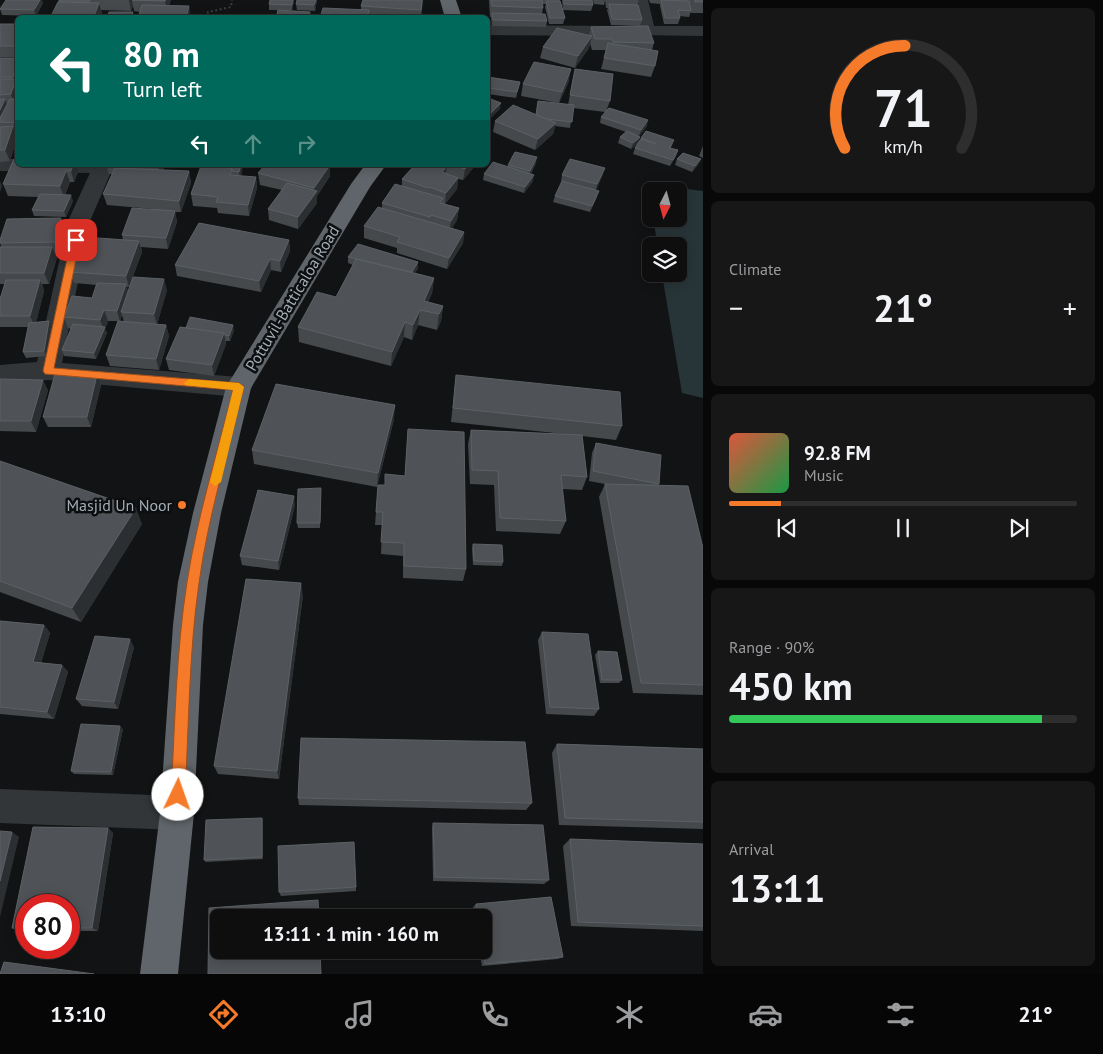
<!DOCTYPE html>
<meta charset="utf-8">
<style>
body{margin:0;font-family:"PT Sans",sans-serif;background:#171718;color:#f1f3f6;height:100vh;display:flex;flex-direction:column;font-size:19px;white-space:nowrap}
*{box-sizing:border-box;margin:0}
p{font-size:16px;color:#9b9c9e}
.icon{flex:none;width:28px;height:28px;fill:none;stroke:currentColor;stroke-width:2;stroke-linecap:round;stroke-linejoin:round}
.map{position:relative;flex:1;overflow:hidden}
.details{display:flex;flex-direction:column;gap:8px;padding:8px;background:#080808;width:400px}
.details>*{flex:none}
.hud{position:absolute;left:15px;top:15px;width:475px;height:152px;border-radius:8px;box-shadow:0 2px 12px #0003,0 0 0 1px #2e2e2f;background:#00695c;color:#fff;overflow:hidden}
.needle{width:32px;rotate:186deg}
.buttons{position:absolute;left:642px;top:182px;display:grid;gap:10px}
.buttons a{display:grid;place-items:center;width:45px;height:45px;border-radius:8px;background:#0e0e0f;box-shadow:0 2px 12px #0003,0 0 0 1px #2e2e2f;font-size:25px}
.speed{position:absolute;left:15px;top:894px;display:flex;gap:10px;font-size:25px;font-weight:700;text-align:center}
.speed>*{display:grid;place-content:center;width:65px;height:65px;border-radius:50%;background:#0e0e0f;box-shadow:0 2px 12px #0003,0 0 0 1px #2e2e2f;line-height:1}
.speed .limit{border:8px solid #d22;background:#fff;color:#111}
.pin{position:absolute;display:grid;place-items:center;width:42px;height:42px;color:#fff;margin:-21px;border-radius:10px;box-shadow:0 2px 8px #0006}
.me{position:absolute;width:55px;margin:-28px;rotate:3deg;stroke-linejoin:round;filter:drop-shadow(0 0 4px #0008)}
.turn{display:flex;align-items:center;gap:18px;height:105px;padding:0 25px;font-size:22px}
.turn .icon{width:65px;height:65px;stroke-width:2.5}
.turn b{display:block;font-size:35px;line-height:42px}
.lanes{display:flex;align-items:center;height:48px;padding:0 25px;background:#0003;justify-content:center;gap:25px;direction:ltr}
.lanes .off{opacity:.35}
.big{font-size:38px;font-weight:700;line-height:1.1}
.details .widget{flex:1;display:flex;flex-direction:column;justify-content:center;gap:8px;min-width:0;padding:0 18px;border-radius:8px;background:#171718}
.details .dial{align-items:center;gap:0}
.dial svg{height:130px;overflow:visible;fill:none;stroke:#2e2e2f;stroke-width:7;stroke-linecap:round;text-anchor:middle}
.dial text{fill:#f1f3f6;stroke:none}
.song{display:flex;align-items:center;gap:15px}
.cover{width:60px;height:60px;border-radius:8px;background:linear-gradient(135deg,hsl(10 70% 55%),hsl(140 70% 35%))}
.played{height:5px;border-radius:2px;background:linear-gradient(90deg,#f57a29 15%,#2e2e2f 15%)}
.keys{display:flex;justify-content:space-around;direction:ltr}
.heat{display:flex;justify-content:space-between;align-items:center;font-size:28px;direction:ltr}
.charge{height:8px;border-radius:4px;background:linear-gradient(90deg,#34c759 90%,#2e2e2f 0)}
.trip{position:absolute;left:210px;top:909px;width:282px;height:50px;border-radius:8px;background:#0e0e0f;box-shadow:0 2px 12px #0003,0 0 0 1px #2e2e2f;font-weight:700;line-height:50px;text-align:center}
.dock{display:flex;height:80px;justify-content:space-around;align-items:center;background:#060606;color:#9b9c9e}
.dock .icon{width:35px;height:35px}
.dock .active{color:#f57a29}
.dock b{font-size:22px;color:#f1f3f6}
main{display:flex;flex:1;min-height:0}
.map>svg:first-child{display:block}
.water{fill:#283538}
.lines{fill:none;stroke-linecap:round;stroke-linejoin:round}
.path{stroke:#393d40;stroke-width:2;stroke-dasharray:2 2.5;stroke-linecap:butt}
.street{fill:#333639;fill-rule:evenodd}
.highway{fill:#5f656a;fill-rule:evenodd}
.wall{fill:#45494c;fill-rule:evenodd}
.shaded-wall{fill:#2c2f31}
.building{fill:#4f5357;stroke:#5c6166}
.route{fill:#f57a29;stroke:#9f4f1b}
.slow{fill:#f59e0b}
.poi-dot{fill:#f57a29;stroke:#0d0e0f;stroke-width:2}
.labels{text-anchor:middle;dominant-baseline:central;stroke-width:5;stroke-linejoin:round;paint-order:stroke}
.street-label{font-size:16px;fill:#a3adb5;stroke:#0d0e0f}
.poi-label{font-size:16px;fill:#a3adb5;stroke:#0d0e0f;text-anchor:end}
</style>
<main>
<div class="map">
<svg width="703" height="974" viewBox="0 0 703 974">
<rect width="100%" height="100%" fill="#121314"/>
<!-- water -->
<path class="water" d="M663,186l40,5v207l-21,-5 -20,-119h17v-28h-21l-5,-27h26v-28h-18z"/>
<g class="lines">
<!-- path -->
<path class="path" d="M207,18l1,-6 23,-5 1,-7"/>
<!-- street -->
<g class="street">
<path d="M632,0h16l6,26h49v10l-62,-1 -3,-4z"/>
<path d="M488,25l140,1 6,1 3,4 -3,4 -6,1 -140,-1z"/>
<path d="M0,159h18v6h96l-24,56 -28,142 177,14 9,3 4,7 -4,7 -9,3 -191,-17 -48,3v-18l37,-3 31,-141 22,-48 -90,-2z"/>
<path d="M0,789l177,7 12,5 5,12 -5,12 -12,5 -177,-7z"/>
</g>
<!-- highway -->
<g class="highway">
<path d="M440,0h16l6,18h-17z"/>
<path d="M365,165h21l-16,22 -119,201 -30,125 -13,69 -5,43 -9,188 -16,161h-38l20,-161 13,-188 5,-43 15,-69 33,-126 125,-203z"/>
</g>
</g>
<!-- wall -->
<g class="wall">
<path d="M59,0h112l-2,5 22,12v1h-53l2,-6 -6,-1 -1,-5 -2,5 -30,-1 1,4 -43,-12z"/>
<path d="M294,0l-2,10h-23v-6z"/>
<path d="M297,0h20l-2,11 -18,-1 -1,-6z"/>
<path d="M423,0l-2,18h-101l41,-8v-4z"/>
<path d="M489,0h71l5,18 -2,6h-14l-4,-17 1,-3h-4l1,4 -1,6 5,7 -1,6 -54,-1 -1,-9h-1z"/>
<path d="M562,0h30l1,5 -2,6 -28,-1z"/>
<path d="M593,0h12l-1,5 -10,-1z"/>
<path d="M605,0h34l-2,5 5,15 -2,6 -29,-1 -4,-15 1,-2h-2z"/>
<path d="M649,0h54v13h-12v-2l-2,6 -10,-1 1,2 -2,6h-14l-4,-18v-2l-10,-1z"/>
<path d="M43,3l-7,13 -34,-1 -2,-6z"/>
<rect x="0" y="24" width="18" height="33"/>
<path d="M591,27l63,16 -2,7 3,16 -4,11 -50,-8 5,-19h-14l-2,-7 -1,5 -14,20 -35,-10 3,-11 46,-11z"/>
<path d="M0,58h18v76h-3l2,4 -7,23 -10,1z"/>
<path d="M575,69l35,32 -3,8 40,17 -8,10 -7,-2 8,3 -2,6 -7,6 -13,-6 2,-6 6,-5 -26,-9 1,-6 4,-5 -32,-4 -3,20 -15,-2 -2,8 -18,16 -42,-18 2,-11 40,-6 33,-10z"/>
<path d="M488,77l32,5 -4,16 -28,-4z"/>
<path d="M569,81l-10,22 -38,-7 2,-12z"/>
<path d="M641,138l33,2 -3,8 7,2 -2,6 -6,10 -37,-12 2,-6z"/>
<path d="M703,146v12l-4,-2z"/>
<path d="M14,159l64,13 -4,10h-4l-5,13 8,6 -7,16 -32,-1 -2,-6 6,-13 -30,-1 -5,-12z"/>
<path d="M677,159l21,6 -6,7 -17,-7z"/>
<path d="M536,163l-5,11 2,7 -9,12 -41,-13 1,-6 24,-7v-2z"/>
<path d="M106,165h59l-2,5 26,1 2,12 -10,29h-6l2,10 -9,27 -27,-2 1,5 -13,35h-2l1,5 39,-2 -10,34 9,1 3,11 -10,34 -49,-4 -4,-11 12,-34h-10l-3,8 2,4 -11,26 -32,-3 -2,-6 9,-21 -3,-1 -4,-11 28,-19 5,-13 -23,-2 -4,-11 53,-32 -1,-5 31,-26 -46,-4 -4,-11 9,-20h-3zM122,315l2,7 -4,-1z"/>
<path d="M243,165l-2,11 15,1 1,11 -8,28 -31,-3 -1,-5 -24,-2 -2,-12 12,-28z"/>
<path d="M415,165h59v2l-11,13 -5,-1 -1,10 -12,15 14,4 -2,12 -5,8 12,4 -1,11 -16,26 -50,-16v-5l-33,-10v-12l18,-18v-5l20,-17v-7z"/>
<path d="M258,173l72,3 -13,20v7l-19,26 -29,-9 -1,-11 14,-19 -22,-5z"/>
<path d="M603,174l-7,16 1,7 -7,15 -37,-10 2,-6 29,-9 -23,-6 1,-6z"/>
<path d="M65,229l-6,24h-4l2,5 -8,26h-7l2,7 -8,31 15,5 -5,29 -20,2 -3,-6 5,-25h-28v-28l5,-15h-5v-37h1l-1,-7z"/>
<path d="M289,240l1,11 -9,21 -10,-2 -10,22 -84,-16 -2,-11z"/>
<path d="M348,257l70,5v6l-3,5 19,5 -2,15 -4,9 15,4 -2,15 -4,9 -19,-5 -6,15 -8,-3 -13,29 -92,-24 -1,-15 38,-30 17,-32 -5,-2z"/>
<path d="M234,330l-4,11h-4v3l-12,32 -45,-6 -3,-11z"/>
<path d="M97,375l4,10 -10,42h-43l-5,-10z"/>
<path d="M456,375l166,51 -6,14 -34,-4 5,41 -5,13 -20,-1 4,32 -6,13 -64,-3 -2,-46 -24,-1 -2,-40 3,-14 93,4 -113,-12z"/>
<path d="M0,379l48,11 -12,42 -36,-1z"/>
<path d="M394,419l-17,68 -123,-23 -2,-14z"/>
<path d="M408,429l58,140 -3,12 -60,-3v-22l-22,-2 1,-29h-7l3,-40h6l21,-9z"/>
<path d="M596,443l63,41 -1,1 45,63v147l-70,-2 -34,-196 6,-13 -16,-3 3,-28z"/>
<path d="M0,461l142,63 -61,98 -81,-30z"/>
<path d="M321,494l-1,34h-22l-1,-5z"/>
<path d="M295,505l-16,65 -37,-5 -2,-9z"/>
<path d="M473,544l30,18 -1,4 -29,-1 -1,-16z"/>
<path d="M303,595l-24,184 -61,-5 -4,-8z"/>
<path d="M0,621l44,4 6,8 -9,30 21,2 6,7 -14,47 -54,-5z"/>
<path d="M542,632l57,77 -5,7 -48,-2 -8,-74z"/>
<path d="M134,647l-16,62 -36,-3 -6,-7z"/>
<path d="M598,651l24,29 -3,3h-19l-5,-28z"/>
<path d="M123,729l-10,46 -39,-1 -3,-3z"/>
<path d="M557,744l146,5v80l-144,-4 -7,-72z"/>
<path d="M298,798l234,5 -6,7 -227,-5z"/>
<path d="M262,818l1,3v38l-57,3 -2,-2z"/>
<path d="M433,823l116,57 -5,4 -111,-3 -1,-53z"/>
<path d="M33,827l75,1 5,5 -15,98h-29v-26h-43v26h-6l-8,-3z"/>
<path d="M570,839l133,5v87l-132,-5 -8,-80z"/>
<path d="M356,887v4l-75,5 -2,-4z"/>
<path d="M476,904l87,53 -5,2 -76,7 -3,-16h5v-32h-10l-1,-11z"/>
</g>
<!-- shaded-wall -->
<g class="shaded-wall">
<path d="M40,0h2l1,3 -7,13 -2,-6z"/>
<path d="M129,0h4h-1l1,6 -2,5z"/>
<path d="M166,0h5l-4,12 -2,-11z"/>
<path d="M293,0h1l-2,10v-5z"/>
<path d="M316,0h1l-2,11 -1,-6z"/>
<path d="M99,3l3,11 -1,4h-7v-2z"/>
<path d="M189,6l2,12h-5z"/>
<path d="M592,36l-3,12 -14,20 3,-12z"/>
<path d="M16,40l2,3v14l-4,-11z"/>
<path d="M18,60v34h-3l2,6 -2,6 -4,-12 4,-12 -2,-5z"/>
<path d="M571,69l-2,12 -10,22 3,-11z"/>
<path d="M5,99l4,11 -9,12v-12z"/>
<path d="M501,103l-1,6 -12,12v-5z"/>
<path d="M648,120l-1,6 -8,10 2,-6z"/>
<path d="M556,123l-3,11 -18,16 3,-11z"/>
<path d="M13,126l4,12 -7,23 -5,-11z"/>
<path d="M640,137l-2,6 -7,6 2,-6z"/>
<path d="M678,150l-2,6 -6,10z"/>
<path d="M537,157l-1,6 -7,14 1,-6z"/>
<path d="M701,159l-3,6 -6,7 3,-6z"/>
<path d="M73,165h3l2,7 -4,10 -3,-11z"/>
<path d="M158,165h7l-5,13 -2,-12z"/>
<path d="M241,165h2l-3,13 -1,-6z"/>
<path d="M330,165v11l-13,20v7l-19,26v-12l16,-23v-6z"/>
<path d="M468,165h6v2l-11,13 2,-11z"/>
<path d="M447,166l-2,11 -3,-5z"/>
<path d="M605,168l-2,6 -7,16 1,-6z"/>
<path d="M66,171l4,11 -6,15 -4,-11z"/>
<path d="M189,171l2,12 -10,29 -2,-11z"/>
<path d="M534,175l-1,6 -9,12 1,-6z"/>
<path d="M256,177l1,11 -8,28 -1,-11z"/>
<path d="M458,178l-1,11 -12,15 1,-11z"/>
<path d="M0,181l2,5 -2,7z"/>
<path d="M599,191l-2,6 -7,15 2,-6z"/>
<path d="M71,195l2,6 -7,16 -2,-6z"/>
<path d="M459,208l-2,12 -8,12 2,-11z"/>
<path d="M175,211l2,11 -9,27 -2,-11z"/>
<path d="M61,218l4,11 -6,24 -4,-11z"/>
<path d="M464,232l-1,11 -16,26 2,-11z"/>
<path d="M289,240l1,11 -9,21 -1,-11z"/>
<path d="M139,241l3,11 -13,35 -3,-11z"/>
<path d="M52,247l5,11 -8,26 -5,-11z"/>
<path d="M270,259l1,11 -10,22 -2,-11z"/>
<path d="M418,262v6l-9,14v-5z"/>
<path d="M434,278l-2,15 -7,18 -1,-10z"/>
<path d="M164,279l3,11 -10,35 -3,-11z"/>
<path d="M40,280l4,11 -9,36 -5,-11z"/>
<path d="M126,284l3,12 -8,16 1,3 -2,7 -3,-11z"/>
<path d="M443,306l-2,15 -4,9 2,-16z"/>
<path d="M104,310l4,11 -3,8 2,4 -11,26 -2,-6 10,-23 -4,-10z"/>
<path d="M420,310l-2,15 -6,15 1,-15z"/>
<path d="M49,321l2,6 -5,29 -2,-5z"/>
<path d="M405,322l-1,15 -13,29 1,-14z"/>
<path d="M166,325l3,11 -10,34 -3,-11z"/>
<path d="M233,325l1,5 -4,11 -1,-5z"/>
<path d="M224,333l2,11 -12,32 -2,-11z"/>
<path d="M97,375l4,10 -10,42 -4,-10z"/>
<path d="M43,380l5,10 -12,42 -5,-11z"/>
<path d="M395,405l-1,14 -17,68 1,-14z"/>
<path d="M294,496l1,9 -16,65 -1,-9z"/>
<path d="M136,508l6,16 -61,98 -9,-14z"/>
<path d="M301,583l2,12 -24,184 -2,-8z"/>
<path d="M44,625l6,8 -11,36 -6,-7z"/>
<path d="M130,639l4,8 -16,62 -4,-7z"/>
<path d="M62,665l6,7 -14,47 -7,-7z"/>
<path d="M120,726l3,3 -10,46 -2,-3z"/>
<path d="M262,818l1,3v38l-1,-2z"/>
<path d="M108,828l5,5 -15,98 -6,-3z"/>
<path d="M12,832l7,5 -19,80v-36z"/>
</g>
<!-- building -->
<g class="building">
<path d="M6,0h34l-6,10 -34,-1z"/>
<path d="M59,0h31l-1,2h-30z"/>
<path d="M132,0h34l-1,1z"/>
<path d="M270,0h23l-1,5 -23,-1z"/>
<path d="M297,0h19l-2,5 -18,-1z"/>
<path d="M363,0h59l-1,10 -60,-4z"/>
<path d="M491,0h51l1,8 -51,-2z"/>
<path d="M564,0h28l1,5 -29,-1z"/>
<path d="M661,0l28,1 2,10 -13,-1 2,8h-15z"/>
<rect x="695" y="0" width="8" height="2"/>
<path d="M546,1h14l5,17h-15z"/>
<path d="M58,2l41,1 -5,13h6v2h-50z"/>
<path d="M609,4l29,1 4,15 -30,-1z"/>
<path d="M142,5l47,1 -3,12h-48z"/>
<path d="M323,8l46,2 -2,8h-47z"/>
<path d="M278,10l32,2 -1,6h-33z"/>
<path d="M109,12h24l-2,6h-24z"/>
<path d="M492,13l53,1 2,7 -54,-1z"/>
<path d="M0,24h18v16h-2l-2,6h-14z"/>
<path d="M648,26l6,17 -41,-1 -1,-3h-17l-4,-12z"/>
<path d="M557,28l35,8 -14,20 -35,-9z"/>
<path d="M608,43l50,8 -3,15 -51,-8z"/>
<path d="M0,58h18v2l-5,17h-13z"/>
<path d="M534,62l37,7 -9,23 -39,-8z"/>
<path d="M575,69l38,5 -3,27 -40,-6z"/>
<path d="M488,77l32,5 -3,10 -29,-4z"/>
<path d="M0,79h16l-5,15 -11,1z"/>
<path d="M488,98l13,5 -13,13z"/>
<path d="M0,99h5l-5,11z"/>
<path d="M10,99h8v24l-18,-1v-4z"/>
<path d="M538,101l36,4 -2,17 -26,-3 -10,-4z"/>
<path d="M513,105l43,18 -18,16 -43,-18z"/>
<path d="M609,108l39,12 -7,10 -40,-13z"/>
<path d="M13,126l-8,24h-5v-23z"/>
<path d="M627,131l13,6 -7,6 -13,-6z"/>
<path d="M646,131l28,9 -5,8 9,2 -5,10 -38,-12 6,-9 15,5 -15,-6z"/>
<path d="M515,152l22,5 -7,14 -22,-6z"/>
<path d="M683,153l18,6 -6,7 -18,-7z"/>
<path d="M14,159h4v6h55l-2,6h-5l-6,15 -57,-2z"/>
<path d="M570,159l35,9 -8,16 -35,-9z"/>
<path d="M493,162l41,13 -9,12 -41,-13z"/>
<path d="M139,165h19v1z"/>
<path d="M204,165h37l-2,7 -7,-1v-3l-29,-2z"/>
<path d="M265,165h65l-16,23 -56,-15z"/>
<path d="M415,165h28l4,1 -5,6 16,6 -12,15 -17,-6 -1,1 -26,-9z"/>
<path d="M453,165h15l-3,4z"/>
<path d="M201,166l31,2 -2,7 26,2 -8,28 -32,-3 2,-5 -27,-3z"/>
<path d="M115,168l74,3 -10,30 -76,-7z"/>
<path d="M562,181l37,10 -7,15 -37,-10z"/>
<path d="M287,183l30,8 -19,26 -30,-8z"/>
<path d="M395,184l48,14 -3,5 19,5 -8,13 -20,-6 -1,2 -48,-14z"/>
<path d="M40,194l31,1 -7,16 -32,-1z"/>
<path d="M378,207l86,25 -15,26 -52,-16 3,-5 -36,-11z"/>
<path d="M132,208l43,3 -9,27 -44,-3z"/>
<path d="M61,218l-6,24 -55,1v-3l7,-21z"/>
<path d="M199,223l90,17 -9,21 -10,-2 -11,22 -84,-16z"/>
<path d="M85,237l54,4 -13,35 -56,-4z"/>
<path d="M358,244l60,18 -6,10 -64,-15z"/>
<path d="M0,247h52l-8,26h-44z"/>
<path d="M356,259l78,19 -10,23 19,5 -4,8 -19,-4 -7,15 -8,-3 -13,30 -94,-25 19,-35 19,5z"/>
<path d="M133,277l31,2 -10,35 -33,-2z"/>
<path d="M6,280h34l-10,36h-30v-17z"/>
<path d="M97,283l29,1 -9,27 -13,-1 -4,10 -36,-3 8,-21 20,2z"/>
<path d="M190,317l43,8 -4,11 -4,-1 -1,-2 -38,-5z"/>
<path d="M49,321l-5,30 -21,1 6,-29z"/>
<path d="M118,321l48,4 -10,34 -50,-4z"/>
<path d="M73,324l32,3 -11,26 -32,-3z"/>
<path d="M180,327l44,6 -12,32 -46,-6z"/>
<path d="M55,374l42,1 -10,42h-44z"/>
<path d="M456,375l164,17 2,34 -169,-18z"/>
<path d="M0,379l43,1 -12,41h-31z"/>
<path d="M276,384l119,21 -17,68 -126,-23z"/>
<path d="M408,429l56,3 2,137 -62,-3v-23l-23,-1 2,-30h-7l2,-27h7v-11l20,2z"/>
<path d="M471,430l111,5 5,42 -26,-2 5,46 -66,-3 -2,-47 -26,-1z"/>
<path d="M596,443l65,12 -2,29 -66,-13z"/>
<path d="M0,461l136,47 -64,100 -72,-27z"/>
<path d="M605,484l83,2 15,62v137l-62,-2z"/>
<path d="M321,488l-1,35h-23l1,-34z"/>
<path d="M258,490l36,6 -16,65 -38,-5z"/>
<path d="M473,544l29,1 1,17 -29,-1z"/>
<path d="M246,579l55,4 -24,188 -63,-5z"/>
<path d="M0,621l44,4 -11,37 29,3 -15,47 -47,-5z"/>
<path d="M542,632l46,2 11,75 -49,-2z"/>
<path d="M95,636l35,3 -16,63 -38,-3z"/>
<path d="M598,651l19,1 5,28h-20z"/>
<path d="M81,724l39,2 -9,46 -40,-1z"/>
<path d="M301,738l224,4 7,61 -234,-5z"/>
<path d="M557,744l146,5v73l-138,-4z"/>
<path d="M262,818v39l-58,3 2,-40z"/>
<path d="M433,823l110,2 6,55 -114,-3z"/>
<path d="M33,827l75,1 -16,100h-23v-23h-43v23h-14z"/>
<path d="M0,831l12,1 -12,49z"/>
<path d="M570,839l133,5v82l-125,-4z"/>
<path d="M354,842l2,45 -77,5 -1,-46z"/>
<path d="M551,897l12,60 -78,7 -2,-14h1v-32h-6l-2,-14z"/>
<path d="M318,900l1,18h-100v32h101l1,24h-113l1,-66z"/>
<path d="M4,962l90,12h-94z"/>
</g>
<!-- route -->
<path class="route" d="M76,237l4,3 -26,128 185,15 5,4c-16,64 -36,130 -45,196 -10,69 -10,141 -14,212l-2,5 -5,2 -5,-2 -2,-5c4,-71 5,-143 16,-213 10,-64 30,-128 46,-192l-188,-16 -2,-3 28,-131z"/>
<!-- slow -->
<path class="slow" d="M189,379l50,4 5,4 -23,95 -6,4 -5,-4 23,-92 -48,-5 -1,-2z"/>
<!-- markers -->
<circle class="poi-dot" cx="182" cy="505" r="5"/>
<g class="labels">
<!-- street labels -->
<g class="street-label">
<text transform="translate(292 298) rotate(-59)">Pottuvil-Batticaloa Road</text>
</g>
<!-- poi labels -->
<g class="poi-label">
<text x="172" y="505">Masjid Un Noor</text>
</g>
</g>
</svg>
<div class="buttons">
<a><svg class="needle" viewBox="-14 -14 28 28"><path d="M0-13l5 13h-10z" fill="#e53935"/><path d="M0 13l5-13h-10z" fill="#9b9c9e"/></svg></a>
<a><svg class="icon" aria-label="layers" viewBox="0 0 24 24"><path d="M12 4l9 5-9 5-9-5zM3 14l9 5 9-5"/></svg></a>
</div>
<div class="speed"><div class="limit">80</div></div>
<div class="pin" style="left:76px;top:240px;background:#d93025"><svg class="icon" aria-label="arrive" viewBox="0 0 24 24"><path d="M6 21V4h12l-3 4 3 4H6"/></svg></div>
<svg class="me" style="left:178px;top:795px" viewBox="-20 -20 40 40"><circle r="19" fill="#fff"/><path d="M0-13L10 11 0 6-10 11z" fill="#f57a29"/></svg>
<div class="trip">13:11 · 1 min · 160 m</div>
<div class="hud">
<div class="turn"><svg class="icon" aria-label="left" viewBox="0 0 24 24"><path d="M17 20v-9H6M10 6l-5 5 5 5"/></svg><div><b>80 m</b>Turn left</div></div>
<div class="lanes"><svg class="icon" aria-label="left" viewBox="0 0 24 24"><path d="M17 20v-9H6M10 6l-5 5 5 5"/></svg><svg class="icon off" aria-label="ahead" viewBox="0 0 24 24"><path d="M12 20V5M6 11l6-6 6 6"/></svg><svg class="icon off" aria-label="right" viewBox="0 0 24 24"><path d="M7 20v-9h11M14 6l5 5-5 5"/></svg></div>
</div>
</div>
<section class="details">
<div class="widget dial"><svg viewBox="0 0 100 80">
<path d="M14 69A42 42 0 1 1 86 69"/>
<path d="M14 69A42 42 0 0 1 51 6" stroke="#f57a29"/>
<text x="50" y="56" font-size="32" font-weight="700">71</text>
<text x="50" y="72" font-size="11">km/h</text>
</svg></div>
<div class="widget"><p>Climate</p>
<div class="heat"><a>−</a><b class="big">21°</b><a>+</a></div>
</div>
<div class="widget">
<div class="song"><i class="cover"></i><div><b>92.8 FM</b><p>Music</p></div></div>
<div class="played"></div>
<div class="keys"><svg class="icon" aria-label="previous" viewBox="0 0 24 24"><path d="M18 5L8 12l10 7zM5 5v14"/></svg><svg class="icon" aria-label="pause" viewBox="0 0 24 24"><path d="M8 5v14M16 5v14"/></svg><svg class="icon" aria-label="next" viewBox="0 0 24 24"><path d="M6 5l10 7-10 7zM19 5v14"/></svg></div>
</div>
<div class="widget"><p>Range · 90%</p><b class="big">450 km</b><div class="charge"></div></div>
<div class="widget"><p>Arrival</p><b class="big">13:11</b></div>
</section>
</main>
<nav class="dock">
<b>13:10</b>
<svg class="icon active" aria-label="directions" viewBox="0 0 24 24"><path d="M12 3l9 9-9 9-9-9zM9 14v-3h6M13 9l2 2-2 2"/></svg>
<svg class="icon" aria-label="music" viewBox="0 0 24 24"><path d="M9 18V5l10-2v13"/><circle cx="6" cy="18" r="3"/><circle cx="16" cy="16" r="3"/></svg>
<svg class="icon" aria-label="phone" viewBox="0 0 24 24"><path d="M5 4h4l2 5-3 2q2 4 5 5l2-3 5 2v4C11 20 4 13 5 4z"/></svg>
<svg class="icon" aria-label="climate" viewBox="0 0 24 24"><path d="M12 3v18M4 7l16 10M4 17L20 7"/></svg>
<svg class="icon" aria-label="car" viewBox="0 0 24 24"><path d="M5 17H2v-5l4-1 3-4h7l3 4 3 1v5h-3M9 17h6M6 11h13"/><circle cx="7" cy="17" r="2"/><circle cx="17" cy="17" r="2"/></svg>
<svg class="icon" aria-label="filters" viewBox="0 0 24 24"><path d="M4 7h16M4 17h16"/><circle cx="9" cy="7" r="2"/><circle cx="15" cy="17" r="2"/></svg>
<b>21°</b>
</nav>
